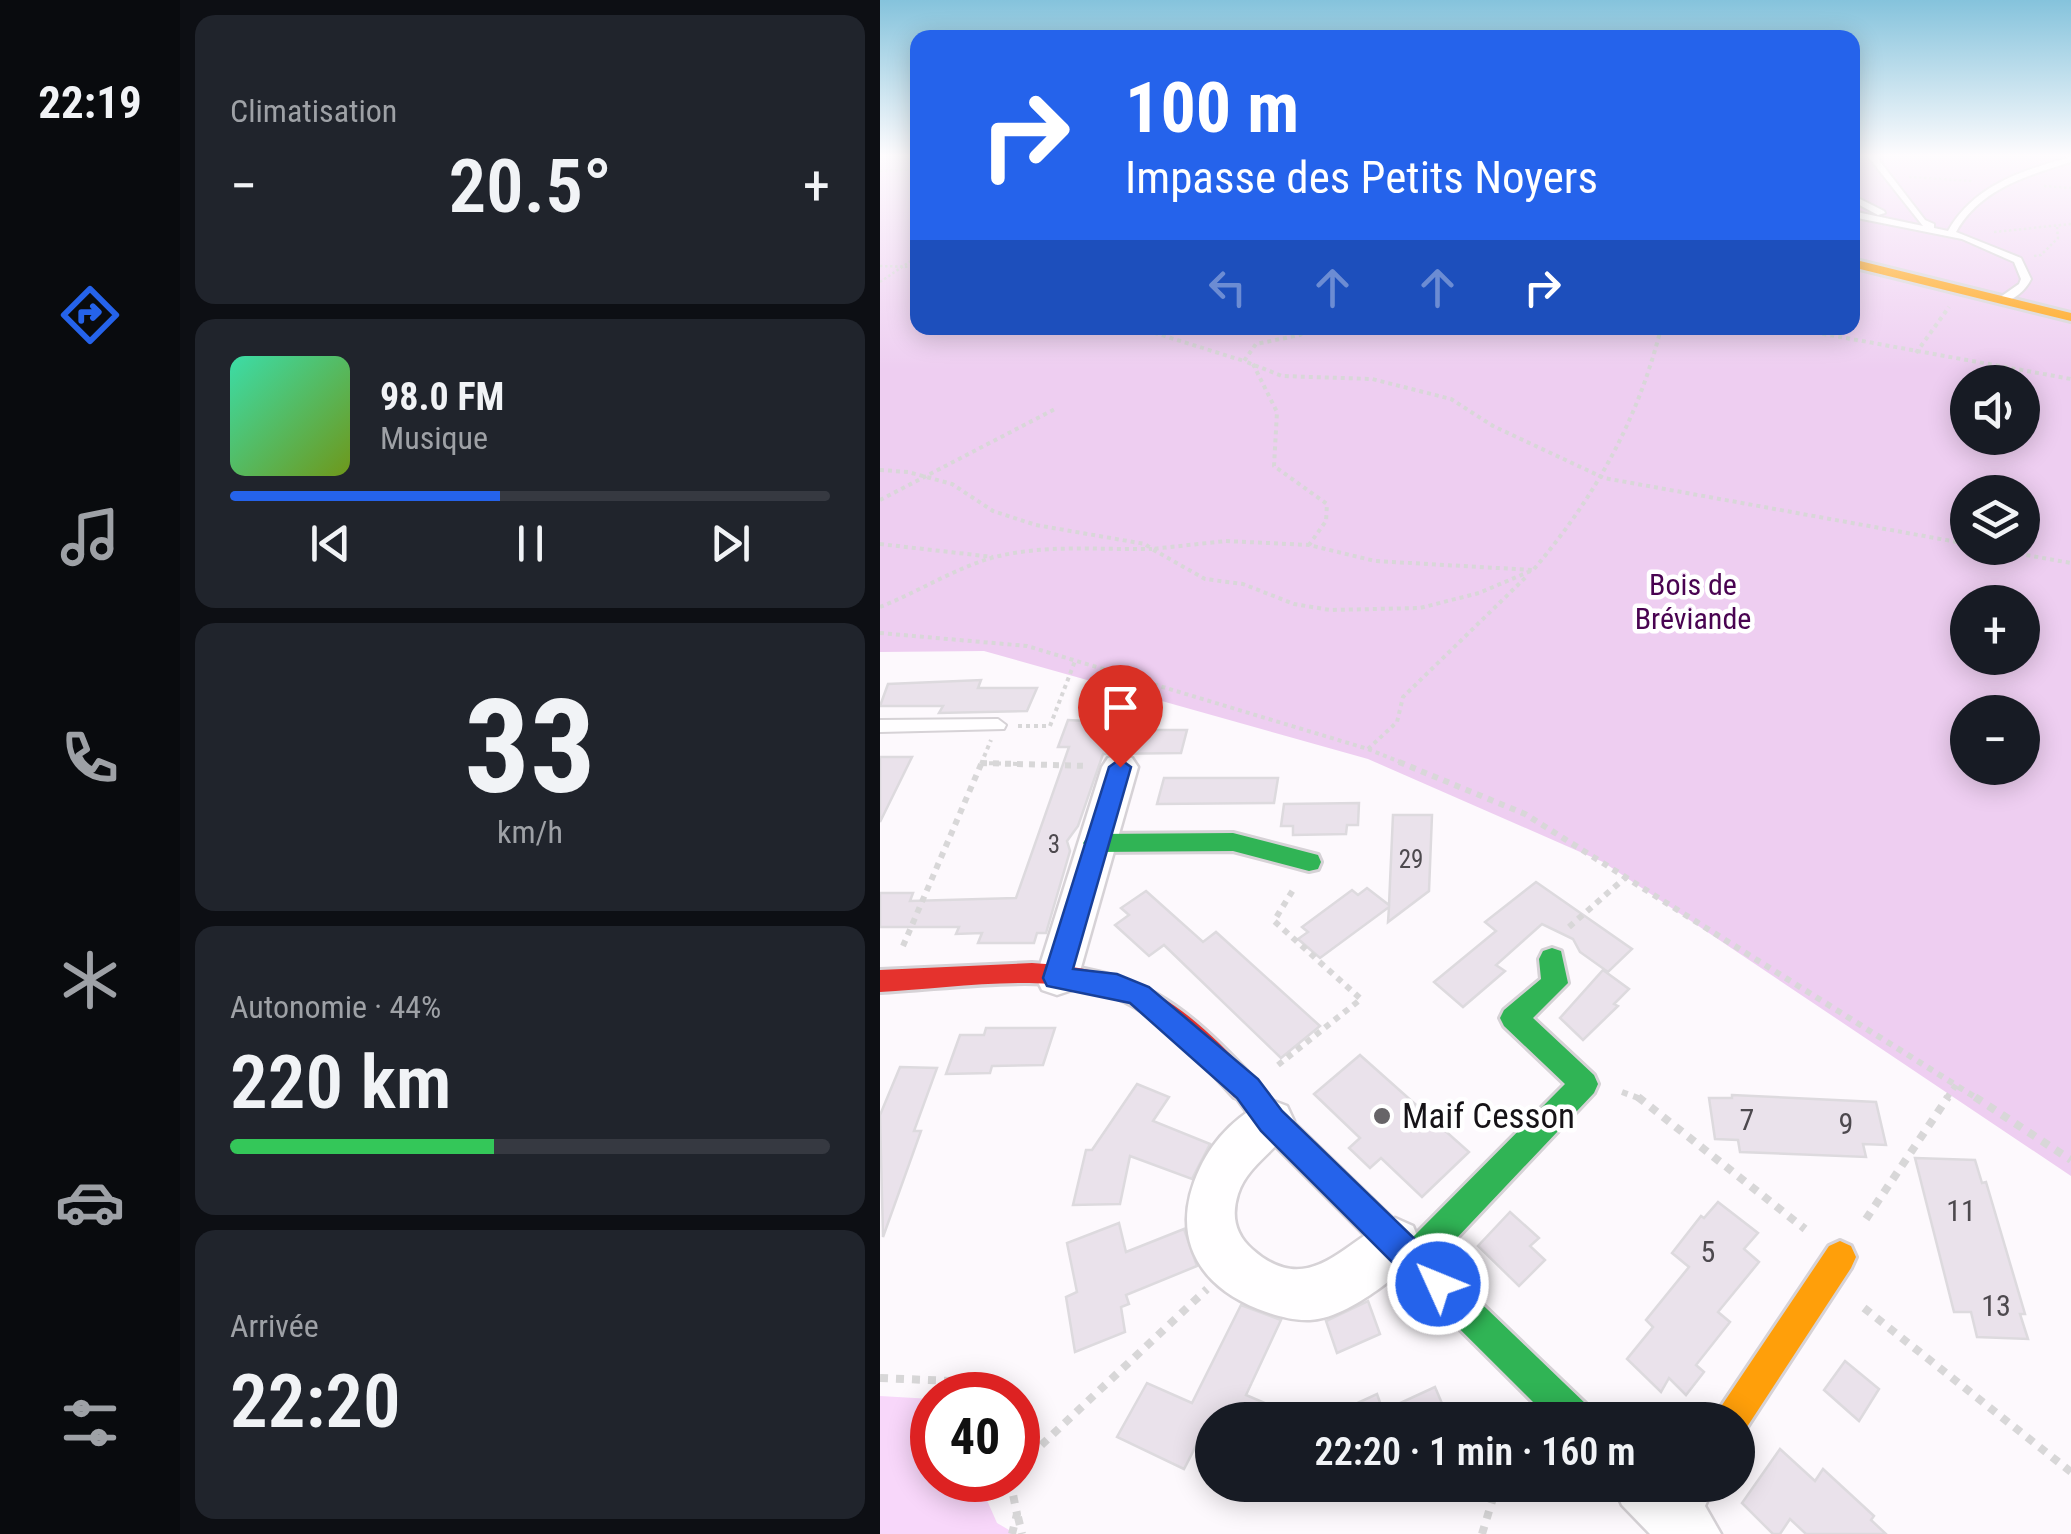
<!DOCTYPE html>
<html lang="fr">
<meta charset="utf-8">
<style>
body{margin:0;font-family:"Roboto Condensed",sans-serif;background:#20242c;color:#f1f3f6;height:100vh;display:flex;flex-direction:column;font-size:38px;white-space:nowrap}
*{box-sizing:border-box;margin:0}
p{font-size:32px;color:#9ea1a6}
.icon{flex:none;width:55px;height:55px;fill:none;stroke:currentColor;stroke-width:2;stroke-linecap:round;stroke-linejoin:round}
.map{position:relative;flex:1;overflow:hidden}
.details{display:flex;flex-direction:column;gap:15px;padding:15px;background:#0d0f14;width:700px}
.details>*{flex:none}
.banner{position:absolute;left:30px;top:30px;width:950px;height:305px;border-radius:20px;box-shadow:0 5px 25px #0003;background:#2563eb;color:#fff;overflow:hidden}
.fabs{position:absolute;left:1070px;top:365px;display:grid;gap:20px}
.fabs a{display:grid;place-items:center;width:90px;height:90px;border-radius:50%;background:#171b24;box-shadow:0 5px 25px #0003;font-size:50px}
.speed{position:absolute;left:30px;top:1372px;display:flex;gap:20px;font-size:50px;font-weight:700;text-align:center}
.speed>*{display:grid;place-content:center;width:130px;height:130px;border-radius:50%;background:#171b24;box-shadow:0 5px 25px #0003;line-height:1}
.speed .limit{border:15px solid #d22;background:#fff;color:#111}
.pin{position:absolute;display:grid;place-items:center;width:85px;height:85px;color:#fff;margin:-102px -42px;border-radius:50% 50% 50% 0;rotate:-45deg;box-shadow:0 0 10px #0007}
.pin .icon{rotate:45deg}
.me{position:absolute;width:110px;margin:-55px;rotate:314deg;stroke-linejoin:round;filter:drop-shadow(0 0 8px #0008)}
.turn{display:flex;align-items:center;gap:35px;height:210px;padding:0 50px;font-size:45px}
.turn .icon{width:130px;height:130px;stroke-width:2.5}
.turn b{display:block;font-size:70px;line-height:85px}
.lanes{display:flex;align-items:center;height:95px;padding:0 50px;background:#0003;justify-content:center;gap:50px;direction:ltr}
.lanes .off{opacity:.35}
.big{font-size:75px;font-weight:600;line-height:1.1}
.details .tile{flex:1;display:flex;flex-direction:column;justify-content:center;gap:15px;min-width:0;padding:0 35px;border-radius:20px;background:#20242c}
.details .dial{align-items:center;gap:0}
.dial b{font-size:130px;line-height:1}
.song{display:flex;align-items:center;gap:30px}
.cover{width:120px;height:120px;border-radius:15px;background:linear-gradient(135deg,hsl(160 70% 55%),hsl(80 70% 35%))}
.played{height:10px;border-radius:5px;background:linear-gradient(90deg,#2563eb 45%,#363941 45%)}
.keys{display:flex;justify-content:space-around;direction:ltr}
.heat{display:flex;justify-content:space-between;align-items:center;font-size:55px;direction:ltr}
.charge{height:15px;border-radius:8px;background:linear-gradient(90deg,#34c759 44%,#363941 0)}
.trip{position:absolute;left:315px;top:1402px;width:560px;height:100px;border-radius:50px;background:#171b24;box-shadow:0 5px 25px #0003;font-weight:600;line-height:100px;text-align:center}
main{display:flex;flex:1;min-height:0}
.tabs{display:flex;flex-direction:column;width:180px;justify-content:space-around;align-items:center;background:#090b0e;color:#9ea1a6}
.tabs .icon{width:70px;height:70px}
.tabs .selected{color:#2563eb}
.tabs b{font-size:45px;color:#f1f3f6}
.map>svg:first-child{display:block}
.green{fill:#f8d7fa}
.forest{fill:#eecef1;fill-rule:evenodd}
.building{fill:#eae2eb;stroke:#dddade;stroke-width:2.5}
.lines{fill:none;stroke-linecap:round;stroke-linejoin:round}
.lane-casing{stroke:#d6d2d6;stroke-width:4}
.street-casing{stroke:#d6d2d6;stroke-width:5}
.fast-casing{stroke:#d6d2d6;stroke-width:6}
.slow-casing{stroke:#d6d2d6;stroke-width:6}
.jam-casing{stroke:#d6d2d6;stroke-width:6}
.path-far3{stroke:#d8d7d8;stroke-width:2.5;stroke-dasharray:2.5 2.5;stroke-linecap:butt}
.path-far2{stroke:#d8d7d8;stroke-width:4;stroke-dasharray:4 4;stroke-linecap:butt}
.path-far1{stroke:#d8d7d8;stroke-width:6;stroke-dasharray:6 6;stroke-linecap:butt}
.path{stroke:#d8d7d8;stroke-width:8;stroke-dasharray:8 8;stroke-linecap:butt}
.lane{fill:#fffeff;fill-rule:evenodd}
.street{fill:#fffeff;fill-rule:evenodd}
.fast{fill:#30b455;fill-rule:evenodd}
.slow{fill:#ff9f0a;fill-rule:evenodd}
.jam{fill:#e5322d;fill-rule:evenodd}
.route{fill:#2563eb;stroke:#184099;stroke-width:2.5}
.poi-dot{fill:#676468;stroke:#fff;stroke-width:4}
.labels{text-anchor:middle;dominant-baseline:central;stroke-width:9;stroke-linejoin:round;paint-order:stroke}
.number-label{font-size:25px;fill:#4d494e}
.park-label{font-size:30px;fill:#490351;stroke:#fff}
.near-number-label{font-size:30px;fill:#4d494e}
.near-poi-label{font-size:35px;fill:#161317;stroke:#fff;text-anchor:start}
</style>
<main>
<nav class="tabs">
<b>22:19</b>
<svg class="icon selected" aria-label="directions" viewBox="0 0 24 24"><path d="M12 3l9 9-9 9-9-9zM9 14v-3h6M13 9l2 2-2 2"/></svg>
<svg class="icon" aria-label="music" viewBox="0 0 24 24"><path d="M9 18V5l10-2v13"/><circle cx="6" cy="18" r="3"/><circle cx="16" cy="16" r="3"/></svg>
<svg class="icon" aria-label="phone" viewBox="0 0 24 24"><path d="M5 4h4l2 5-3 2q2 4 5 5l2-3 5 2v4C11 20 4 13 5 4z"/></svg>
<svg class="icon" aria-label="climate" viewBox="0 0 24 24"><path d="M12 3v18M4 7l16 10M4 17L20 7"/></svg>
<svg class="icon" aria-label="car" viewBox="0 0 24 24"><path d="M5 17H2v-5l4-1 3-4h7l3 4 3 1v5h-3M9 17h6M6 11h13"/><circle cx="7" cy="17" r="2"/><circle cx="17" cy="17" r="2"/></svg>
<svg class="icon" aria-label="filters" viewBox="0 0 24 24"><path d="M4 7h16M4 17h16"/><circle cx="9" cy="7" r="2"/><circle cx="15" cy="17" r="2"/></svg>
</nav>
<section class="details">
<div class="tile"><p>Climatisation</p>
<div class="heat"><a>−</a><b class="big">20.5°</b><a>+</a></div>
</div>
<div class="tile">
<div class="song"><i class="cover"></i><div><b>98.0 FM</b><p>Musique</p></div></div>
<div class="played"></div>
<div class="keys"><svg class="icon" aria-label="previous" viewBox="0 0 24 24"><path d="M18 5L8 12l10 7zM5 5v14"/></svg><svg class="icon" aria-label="pause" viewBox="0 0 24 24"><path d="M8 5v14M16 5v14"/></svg><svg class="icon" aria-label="next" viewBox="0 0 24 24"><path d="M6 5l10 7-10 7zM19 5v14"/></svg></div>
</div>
<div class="tile dial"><b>33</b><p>km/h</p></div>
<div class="tile"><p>Autonomie · 44%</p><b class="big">220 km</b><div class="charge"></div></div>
<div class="tile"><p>Arrivée</p><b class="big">22:20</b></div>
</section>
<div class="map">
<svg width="1191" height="1534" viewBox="0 0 1191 1534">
<rect width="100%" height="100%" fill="#fdf9fd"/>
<!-- green -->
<path class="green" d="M0,1396l52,3v81h46l19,43 19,11h-136z"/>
<!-- forest -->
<path class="forest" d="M0,155h37l1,173h934l1,-173h218v1021l-468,-314 -235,-103 -384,-108 -104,1zM1088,382h54v56h-54zM1088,492h54v56h-54zM1088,602h54v56h-54zM1088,712h54v56h-54z"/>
<!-- building -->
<g class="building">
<path d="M101,680l-3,8h59l-10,23 -88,2 4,-7h-63l8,-22z"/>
<path d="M188,720l56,3v3h21v4h42l-6,23 -78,1 -25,72 -11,15 3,10 -24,82h-9l-3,10h-56l4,-10 -26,1 3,-7h-79v-34h33l-3,8 106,-3 53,-151h-11z"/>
<path d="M0,757h32l-32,65z"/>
<path d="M284,778h114l-4,25 -117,1z"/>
<path d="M479,803l-1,22h-11l-1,9 -53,1v-9h-12l3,-22z"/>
<path d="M513,815h39l-3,76 -41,31 1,-15 -69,51 -22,-19 10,-7 -6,-5 50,-37 6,5 9,-7 22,17z"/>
<path d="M656,882l96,67 -24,23 -28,-20 -7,-13 -31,-15 -46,41 9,6 -42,36 -29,-25 62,-51 -11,-9z"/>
<path d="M266,891l57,51 13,-10 104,94 -39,32 -117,-113 -15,11 -34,-31 14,-10 -8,-7z"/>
<path d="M723,970l26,19 -15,15 4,2 -35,34 -23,-22z"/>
<path d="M106,1028h69l-12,37 -51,1 -2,7 -44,1 14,-39h24z"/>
<path d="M480,1055l109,97 -47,45 -41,-39 -11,10 -21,-20 11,-10 -46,-44z"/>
<path d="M20,1067l37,1 -23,63h7l-38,106 -3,-122z"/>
<path d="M257,1084l32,13 -16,24 57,23 -18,35 -62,-23 -10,48 -47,1 13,-55h6z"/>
<path d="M852,1095l144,7 10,43 -23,-1 3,13 -126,-5 -2,-12 -23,-1 -6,-41h23z"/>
<path d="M1035,1158l60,2 7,23 4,-1 39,132h-5l8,25 -51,-2 -6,-25h-17z"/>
<path d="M838,1202l40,31 -14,16 15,13 -41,50 12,10 -34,43 8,7 -18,23 -17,-17 -8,14 -34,-33 26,-32 -7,-7 43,-53 -17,-14 29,-37 3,2z"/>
<path d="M630,1212l29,26 -9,8 15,14 -26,26 -41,-40z"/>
<path d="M239,1223l7,29 58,-23 13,37 -71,29 3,9 -8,3 4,25 -50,20 -9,-55 11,-5 -10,-49z"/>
<path d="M488,1301l12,33 -43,19 -11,-32z"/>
<path d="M361,1305l40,15 -35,75 58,25h-92v26l-13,-6 -15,29 -67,-32 30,-54 45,20z"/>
<path d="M965,1361l34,28 -20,32 -35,-31z"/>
<path d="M555,1387l14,33h-128l56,-26 6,17z"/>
<path d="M900,1449l35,32 8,-12 51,47 -3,4 15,14h-80l-16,-15 -10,15h-7l-31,-31z"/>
</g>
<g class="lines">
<defs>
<g id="lane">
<path d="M987,155h8l50,65 9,4v4l14,3c26,-46 75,-61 123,-74v5c-45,14 -91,27 -115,70l65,26 10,21c-5,11 -19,24 -32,23v-4l20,-14 2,-5 -7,-17 -52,-23 -110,-22v-6l71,15z"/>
<path d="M972,195l32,16 1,2 -7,2 -26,-14z"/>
<path d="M118,719l8,6 -2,4 -124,3v-12z"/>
</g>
<g id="street">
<path d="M240,755l12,3 6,9 -60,211 -6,12 -15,5 -15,-5 -6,-12 66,-211 6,-9z"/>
<path d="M391,1100l16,6 7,15c-13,28 -46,42 -56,73 -7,22 -3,40 14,55 58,52 93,-10 143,-31l18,8 7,17c-9,20 -22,32 -40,45 -18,13 -46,31 -70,32 -17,1 -36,-5 -52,-11 -65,-26 -88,-78 -58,-141 14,-30 41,-57 71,-68z"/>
<path d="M733,1485h101l-9,21 16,28h-71l-28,-29z"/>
</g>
<g id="fast">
<path d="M353,833l85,22 3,7 -3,7 -9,2 -76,-20 -138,1 -8,-3 -4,-6 4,-6 8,-3z"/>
<path d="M672,948l9,3 7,32 -35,35 61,57 4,9 -4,9 -158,167 153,147 5,13h-43l-290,-289 -31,-43 4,-9 10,-4 10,4 27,32 131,127 153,-154 -61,-58 -4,-8 4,-8 37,-31 -2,-20 4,-8z"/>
</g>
<g id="slow">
<path d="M972,259l219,54v8l-219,-54z"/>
<path d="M960,1241l11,5 5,11 -5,11 -108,165 -5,2v-15h-26l117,-174z"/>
</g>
<path id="jam" d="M152,963c108,6 150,39 222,116l4,9 -4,9 -10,4 -10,-4c-32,-35 -66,-75 -110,-96 -67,-32 -171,-12 -244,-9v-22z"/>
</defs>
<!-- lane casing -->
<use href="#lane" class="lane-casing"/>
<!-- street casing -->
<use href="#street" class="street-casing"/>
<!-- fast casing -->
<use href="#fast" class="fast-casing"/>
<!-- slow casing -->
<use href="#slow" class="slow-casing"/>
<!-- jam casing -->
<use href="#jam" class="jam-casing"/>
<!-- path-far3 -->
<g class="path-far3">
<path d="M0,171l38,-2"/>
<path d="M1029,177l64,4"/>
<path d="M1164,186l27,2"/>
<path d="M1114,232l77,-8"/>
<path d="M1154,256l7,-1 17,-17 -1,-11"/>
<path d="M0,266l38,1"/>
<path d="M0,282l38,-26"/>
</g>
<!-- path-far2 -->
<g class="path-far2">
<path d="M259,328l105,33"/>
<path d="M428,328l-8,7 -44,9 -12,17 38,15 90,3 79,20 42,27 111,52 364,66"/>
<path d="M911,328l280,51"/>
<path d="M1036,353l33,-46"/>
<path d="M373,364l24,48 -3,54 53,38 -1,17 -17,24"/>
<path d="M0,470l28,2 44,12 41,27 43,14 109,19 7,5"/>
<path d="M0,500l175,-91"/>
<path d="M346,541l83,4 66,16 158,9 -54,23 -59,15 -90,2 -36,-6 -51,-20 -38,-5 -53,-30z"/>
<path d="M0,544l113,13"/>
<path d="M1107,548l84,15"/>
<path d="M654,569c61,-72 104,-149 127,-241"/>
<path d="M0,607c38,-15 77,-40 115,-50 50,-13 106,-7 157,-8"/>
<path d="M0,633l147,13 341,103 37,15"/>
<path d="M138,726h32l25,-65"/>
<path d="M488,749l29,-27 6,-25 123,-120"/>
<path d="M101,763l41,1"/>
<path d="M101,764l10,-24"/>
</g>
<!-- path-far1 -->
<g class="path-far1">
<path d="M519,762l126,52 453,285"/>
<path d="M101,763l107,3"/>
<path d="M689,927l58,-51"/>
<path d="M23,946l79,-184"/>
<path d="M398,1065l83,-66 -87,-78 19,-31"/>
<path d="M742,1092l19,7"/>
<path d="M1066,1099l10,-14"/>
</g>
<!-- path -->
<g class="path">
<path d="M758,1097l167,132"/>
<path d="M1095,1097l96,63"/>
<path d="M986,1219l82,-122"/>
<path d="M984,1308l207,164"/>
<path d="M0,1378l95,4 5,13"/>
<path d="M138,1467l189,-178"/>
<path d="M130,1480l7,34 -5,20"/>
<path d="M138,1517l4,17"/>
<path d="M602,1534l15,-49"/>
</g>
<!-- lane -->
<use href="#lane" class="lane"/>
<!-- street -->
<use href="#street" class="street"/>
<!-- fast -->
<use href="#fast" class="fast"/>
<!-- slow -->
<use href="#slow" class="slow"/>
<!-- jam -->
<use href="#jam" class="jam"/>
</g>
<!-- sky -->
<linearGradient id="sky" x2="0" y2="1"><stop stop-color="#85c3dc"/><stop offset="0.42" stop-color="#fefcfe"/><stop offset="1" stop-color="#fefcfe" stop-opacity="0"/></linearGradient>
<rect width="1191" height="370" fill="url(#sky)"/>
<!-- route -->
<path class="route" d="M240,759l11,8 -58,202 44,5 32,13 109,92 24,32 168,162 5,11 -5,12 -12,5 -12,-5 -165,-165 -24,-33 -107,-95 -83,-17 -4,-8 66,-211z"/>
<!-- markers -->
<circle class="poi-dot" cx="502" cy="1116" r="10"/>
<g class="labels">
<!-- number labels -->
<g class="number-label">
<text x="174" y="844">3</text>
<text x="531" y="859">29</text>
</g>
<!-- park labels -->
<g class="park-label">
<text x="813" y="584">Bois de<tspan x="813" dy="34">Bréviande</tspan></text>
</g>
<!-- near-number labels -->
<g class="near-number-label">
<text x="867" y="1119">7</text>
<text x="966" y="1123">9</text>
<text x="1081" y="1210">11</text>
<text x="828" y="1251">5</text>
<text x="1116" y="1305">13</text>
</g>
<!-- near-poi labels -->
<g class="near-poi-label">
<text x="522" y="1116">Maif Cesson</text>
</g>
</g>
</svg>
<div class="fabs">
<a><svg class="icon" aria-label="sound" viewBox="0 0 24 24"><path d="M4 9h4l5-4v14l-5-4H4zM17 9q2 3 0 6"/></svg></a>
<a><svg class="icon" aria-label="layers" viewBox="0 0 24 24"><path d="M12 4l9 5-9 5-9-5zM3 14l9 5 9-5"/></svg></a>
<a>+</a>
<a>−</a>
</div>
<div class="speed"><div class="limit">40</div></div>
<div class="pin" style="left:240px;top:767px;background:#d93025"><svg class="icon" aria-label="arrive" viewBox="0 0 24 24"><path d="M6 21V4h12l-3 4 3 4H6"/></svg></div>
<svg class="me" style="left:558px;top:1284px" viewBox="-20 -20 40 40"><circle r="17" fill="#2563eb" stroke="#fff" stroke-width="3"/><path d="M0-11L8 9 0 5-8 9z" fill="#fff"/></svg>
<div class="trip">22:20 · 1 min · 160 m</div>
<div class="banner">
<div class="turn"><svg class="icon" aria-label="right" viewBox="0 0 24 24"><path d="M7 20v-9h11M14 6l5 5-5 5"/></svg><div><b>100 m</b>Impasse des Petits Noyers</div></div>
<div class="lanes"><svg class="icon off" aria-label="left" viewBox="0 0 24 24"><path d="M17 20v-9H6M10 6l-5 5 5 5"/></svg><svg class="icon off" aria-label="ahead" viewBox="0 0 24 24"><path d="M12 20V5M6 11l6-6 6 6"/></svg><svg class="icon off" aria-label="ahead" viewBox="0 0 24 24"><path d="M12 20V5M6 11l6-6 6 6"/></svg><svg class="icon" aria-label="right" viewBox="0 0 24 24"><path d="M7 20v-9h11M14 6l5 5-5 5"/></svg></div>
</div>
</div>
</main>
